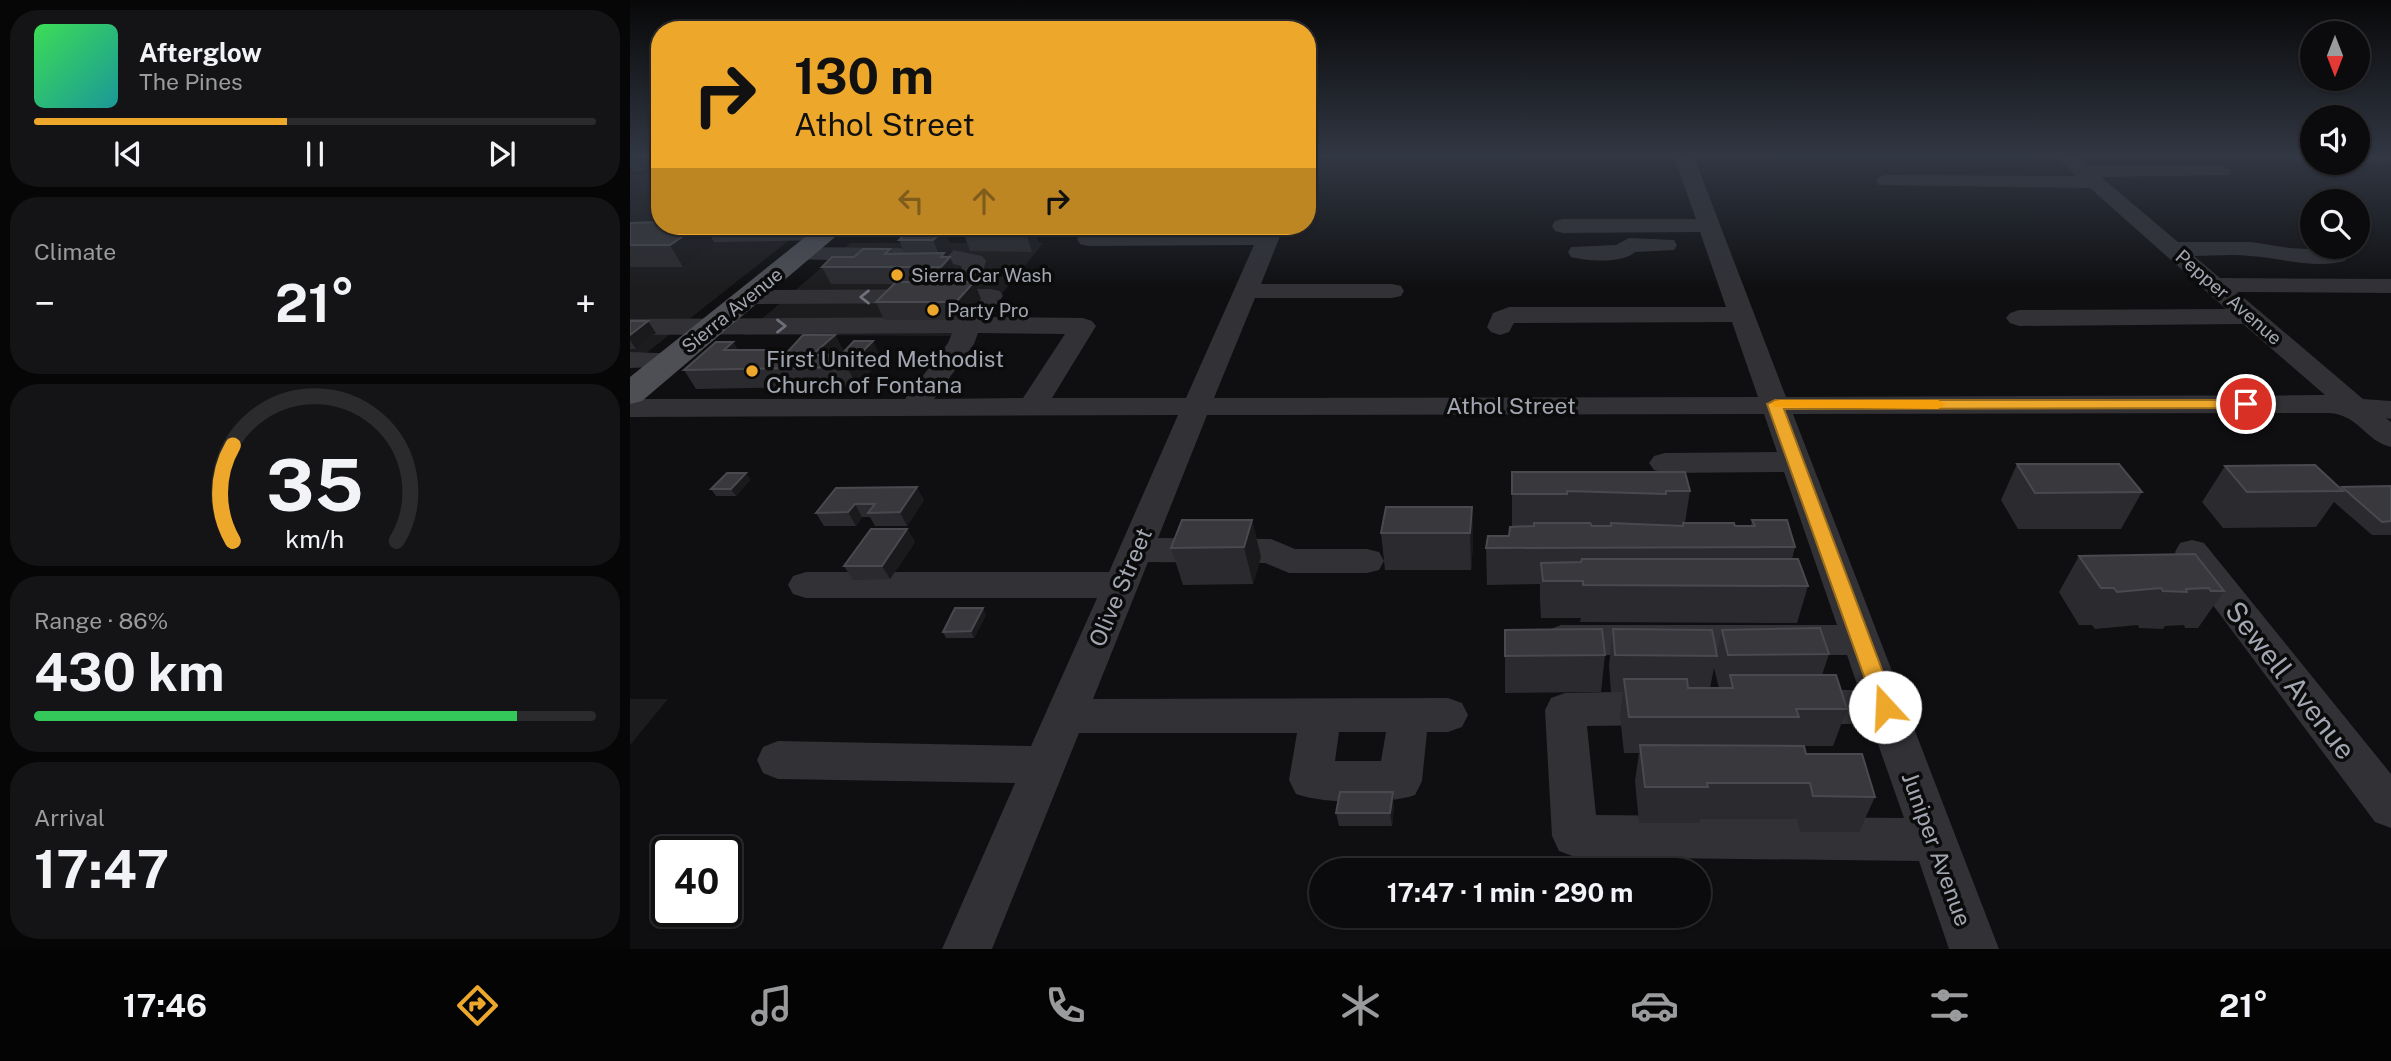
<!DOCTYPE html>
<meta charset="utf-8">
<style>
body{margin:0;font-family:"Public Sans",sans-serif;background:#141416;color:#f1f3f6;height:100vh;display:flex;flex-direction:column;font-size:26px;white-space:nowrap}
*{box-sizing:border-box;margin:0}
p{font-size:23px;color:#9a9b9d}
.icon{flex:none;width:38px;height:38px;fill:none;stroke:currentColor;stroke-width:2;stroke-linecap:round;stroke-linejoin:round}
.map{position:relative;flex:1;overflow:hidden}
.panel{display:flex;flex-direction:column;gap:10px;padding:10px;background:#060607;width:630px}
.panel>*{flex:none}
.hud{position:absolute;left:21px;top:21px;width:665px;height:214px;border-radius:28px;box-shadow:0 2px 5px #0004,0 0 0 2px #2b2b2e;background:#eda82b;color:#111;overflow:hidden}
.needle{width:46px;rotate:180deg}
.tools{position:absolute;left:1670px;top:21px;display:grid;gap:14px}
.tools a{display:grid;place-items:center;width:70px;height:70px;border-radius:50%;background:#0b0b0d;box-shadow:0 2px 5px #0004,0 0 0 2px #2b2b2e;font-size:35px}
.speed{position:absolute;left:21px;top:836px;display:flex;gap:14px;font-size:35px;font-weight:700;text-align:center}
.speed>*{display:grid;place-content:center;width:91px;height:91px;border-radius:50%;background:#0b0b0d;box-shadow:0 2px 5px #0004,0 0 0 2px #2b2b2e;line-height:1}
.speed .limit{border:4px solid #111;border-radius:10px;background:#fff;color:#111}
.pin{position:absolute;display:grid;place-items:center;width:60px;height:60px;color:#fff;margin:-30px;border:4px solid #fff;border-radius:50%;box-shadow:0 2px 7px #0007}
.me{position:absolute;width:77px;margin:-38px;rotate:340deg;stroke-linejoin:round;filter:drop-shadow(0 0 5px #0008)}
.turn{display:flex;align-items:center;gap:24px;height:147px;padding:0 28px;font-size:32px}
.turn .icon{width:91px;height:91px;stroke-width:2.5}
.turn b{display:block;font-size:49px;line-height:60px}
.lanes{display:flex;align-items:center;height:66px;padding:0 28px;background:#0003;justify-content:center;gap:35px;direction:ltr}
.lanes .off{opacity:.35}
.big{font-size:52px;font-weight:700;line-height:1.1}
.panel .widget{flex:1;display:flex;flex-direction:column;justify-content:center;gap:10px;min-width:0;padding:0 24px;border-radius:28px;background:#141416}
.panel .dial{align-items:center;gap:0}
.dial svg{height:182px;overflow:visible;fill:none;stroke:#2b2b2e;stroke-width:7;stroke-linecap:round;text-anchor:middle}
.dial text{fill:#f1f3f6;stroke:none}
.song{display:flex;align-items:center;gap:21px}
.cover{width:84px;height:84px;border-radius:10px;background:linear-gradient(135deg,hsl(130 70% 55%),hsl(180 70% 35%))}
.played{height:7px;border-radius:4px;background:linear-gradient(90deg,#eda82b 45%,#2b2b2e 45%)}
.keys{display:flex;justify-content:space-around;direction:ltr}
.heat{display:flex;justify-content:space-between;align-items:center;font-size:38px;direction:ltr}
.charge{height:10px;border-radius:5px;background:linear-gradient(90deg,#34c759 86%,#2b2b2e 0)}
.trip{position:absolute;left:679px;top:858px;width:402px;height:70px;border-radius:35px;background:#0b0b0d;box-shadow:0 2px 5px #0004,0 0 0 2px #2b2b2e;font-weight:700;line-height:70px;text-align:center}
.menu{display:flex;height:112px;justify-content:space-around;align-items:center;background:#040405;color:#9a9b9d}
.menu .icon{width:49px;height:49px}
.menu .on{color:#eda82b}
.menu b{font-size:32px;color:#f1f3f6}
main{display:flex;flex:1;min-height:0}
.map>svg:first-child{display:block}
.built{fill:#1c1c1e}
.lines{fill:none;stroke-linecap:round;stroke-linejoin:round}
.minor{fill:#313136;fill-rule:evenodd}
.major{fill:#4d4f55;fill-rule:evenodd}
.wall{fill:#2b2b2f;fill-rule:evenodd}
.shaded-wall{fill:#1a1a1d}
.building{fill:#38383d;stroke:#484a4f;stroke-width:2}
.oneway{stroke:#6f717a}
.route{fill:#eda82b;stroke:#9a6d1c;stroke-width:2}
.slow{fill:#f59e0b}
.poi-dot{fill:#eda82b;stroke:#0b0b0c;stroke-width:2.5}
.labels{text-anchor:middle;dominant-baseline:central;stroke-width:7;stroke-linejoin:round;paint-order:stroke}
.far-poi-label{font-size:19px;fill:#a1a6b1;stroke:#0b0b0c;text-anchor:start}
.far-street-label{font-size:19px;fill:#a1a6b1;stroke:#0b0b0c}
.poi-label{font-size:23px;fill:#a1a6b1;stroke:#0b0b0c;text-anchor:start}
.street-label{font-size:23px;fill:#a1a6b1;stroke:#0b0b0c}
.near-street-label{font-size:28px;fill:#a1a6b1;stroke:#0b0b0c}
</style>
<main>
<section class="panel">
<div class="widget">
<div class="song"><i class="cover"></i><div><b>Afterglow</b><p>The Pines</p></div></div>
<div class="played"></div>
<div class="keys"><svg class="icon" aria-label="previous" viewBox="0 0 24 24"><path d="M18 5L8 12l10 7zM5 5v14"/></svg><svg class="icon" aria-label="pause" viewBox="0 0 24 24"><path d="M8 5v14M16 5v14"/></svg><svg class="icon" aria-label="next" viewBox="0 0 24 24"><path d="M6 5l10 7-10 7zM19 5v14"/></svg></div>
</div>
<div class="widget"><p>Climate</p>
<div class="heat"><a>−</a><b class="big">21°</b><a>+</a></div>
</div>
<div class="widget dial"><svg viewBox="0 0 100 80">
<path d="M14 69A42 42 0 1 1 86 69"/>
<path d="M14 69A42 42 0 0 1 14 27" stroke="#eda82b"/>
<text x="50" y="56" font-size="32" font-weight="700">35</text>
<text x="50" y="72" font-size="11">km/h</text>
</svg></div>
<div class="widget"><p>Range · 86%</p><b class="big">430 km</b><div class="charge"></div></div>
<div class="widget"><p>Arrival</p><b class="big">17:47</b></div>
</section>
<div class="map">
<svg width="1761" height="949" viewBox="0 0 1761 949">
<rect width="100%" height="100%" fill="#0f0f11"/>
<!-- built -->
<g class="built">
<path d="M30,174v52h147l-177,140v-191z"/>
<path d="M220,243h193l-75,93 -225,-1z"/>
<path d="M0,699h38l-38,46z"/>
</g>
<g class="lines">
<!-- minor -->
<g class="minor">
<path d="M1044,157h20l92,240 539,-2 -82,-71 -224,2 -9,-3 -4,-5 4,-5 9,-3 207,-1 -136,-121 -211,-3 -3,-4 3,-4 7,-2 190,1 -19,-19h20l10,8h135l10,6 -3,4 -128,2 77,65h73l38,6 56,3 3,5 -3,5c-31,8 -64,-3 -95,-5 -18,-2 -37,0 -56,0l26,22 171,1v14l-154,-1 126,107 28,2v18l-5,-1 5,4v25c-27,-7 -31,-31 -61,-34l-537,1 206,535h-50l-30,-88 -344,-4 -16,-6 -7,-15 -7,-126 6,-12 14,-5 98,-2 14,5 6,12 -6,12 -14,5 -76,1 9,89 308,3 -33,-94h-66l-14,-5 -6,-12 6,-12 14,-5h54l-12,-35h-286l-13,-5 -6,-10 6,-10 13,-5h276l-53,-153 -119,1 -11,-3 -5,-7 5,-7 11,-3 112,-1 -13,-38 -557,1 -49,123 113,1 24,10h72l12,3 5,9 -5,9 -12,3h-78l-24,-10 -117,-1 -55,137 355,-1 14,5 6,12 -6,12 -14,5h-21l-5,49 -7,14c-28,10 -91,9 -119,-1l-7,-14 8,-47h-218l-87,216h-50l73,-166 -237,-4 -15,-6 -6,-13 6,-13 15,-6 253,5 66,-148h-291l-13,-4 -5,-9 5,-9 13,-4h303l69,-157 -548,2v-18h275l43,-56 4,-10 -322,2v-16l330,-2 12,-14 -224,1 -9,-2 -3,-5 3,-5 9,-2 243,-1 9,2 3,5 -16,21 96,1 9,3 4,5 -44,72h134l68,-153 -166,1 -8,-2 -3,-5 3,-5 8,-2 172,-1 2,-5h22l-23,58h131l9,2 3,5 -3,5 -9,2h-137l-41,100 544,-1 -26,-75 -218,1 -5,9 -9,3 -9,-3 -4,-5 6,-14 16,-6h217l-26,-75 -137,1 -8,-2 -3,-5 3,-5 8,-2h133zM348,333l87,1 -42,64 -89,1 40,-55zM709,732h47l-5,29h-46z"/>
<path d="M1660,157h22v6l-19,-2z"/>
<rect x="1727" y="157" width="34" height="6"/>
<path d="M193,228l8,2 3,5 -3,5 -164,3 -8,-2 -3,-5 3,-5 8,-2z"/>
<path d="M999,238l45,2 3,5 -3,5 -39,2c-13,12 -48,9 -64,5l-3,-5 3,-5 45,-2z"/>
<path d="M170,247l100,1 8,2 3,5 -3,5 -8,2 -108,-3 -3,-5 3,-5z"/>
<path d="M318,249l34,7 4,5 -6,18 -15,5 -20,-2 -4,-5 4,-5 16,-2 1,-4 -22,-5 -3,-5 3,-5z"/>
<path d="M0,352l52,2 4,6 -4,6 -52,2z"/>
<path d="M1562,540l12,3 187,231v54l-16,-6 -195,-261 -5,-9 5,-9z"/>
</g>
<!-- major -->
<path class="major" d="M189,226h29l-206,175 -12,3v-27z"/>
</g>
<!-- wall -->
<g class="wall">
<path d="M0,157h30l-17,14h-10l-3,-5z"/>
<path d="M0,223l85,21 -32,23h-53z"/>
<path d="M335,226h68l6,18 -7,8 -62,-1 -8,-22z"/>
<path d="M314,230l9,21 -6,6h3l7,17 -7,8h24l7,17 -18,21h-79l-8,-18 18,-18h-63l-9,-17 32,-10 36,-8 2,5h13l-6,-14z"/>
<path d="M0,321l26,12 -20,16h-6z"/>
<path d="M205,335l9,17 38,7 -25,27 -161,3 -12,-19 49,-28 5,8 44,7z"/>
<path d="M1387,464l125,28 -21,37h-103l-17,-29z"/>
<path d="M1595,466l115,23 2,-2 49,-1v49h-19l-38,-33 -18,25 -93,1 -21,-26z"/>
<path d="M882,472l178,19 -5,32 66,3 1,-6 43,27 -3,12 16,27 -11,37 -217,-1 1,-4h-40l-1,-18v-16l-53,1 -1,-37 23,-12 3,-9z"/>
<path d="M116,473l4,7 -14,16h-20l-5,-7z"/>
<path d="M206,488l88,12 -17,26h-32l-5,-9h-8l-6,9h-32l-8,-13z"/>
<path d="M842,507l1,36 -2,27h-86l-4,-37z"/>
<path d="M622,520l9,37 -8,27 -70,1 -12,-37z"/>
<path d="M277,529l8,13 -25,37 -37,1 -9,-14z"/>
<path d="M1449,556l145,35 -26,37h-13l-1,-3 -19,1 -2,3 -24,-1 -1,-3 -43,4 -3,-4h-13l-20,-33z"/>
<path d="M356,615l-12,23h-28l-3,-6z"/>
<path d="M983,629l103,25 6,-24 107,24 -7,21 25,34 -14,37h-29l2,8 69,43 -16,35h-59l-3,-13h-97l-1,4h-60l-4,-42 4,-28h-15l-4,-37 3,-24h-12l-2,-26zM1084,668l5,20h-9z"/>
<path d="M875,630l100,25 -4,37 -96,1z"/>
<path d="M764,805l-2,21h-53l-3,-13z"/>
</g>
<!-- shaded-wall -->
<g class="shaded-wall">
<path d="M4,157h26v10l-17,4z"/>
<path d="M68,226h7l10,18 -32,23 -13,-22z"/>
<path d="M399,226h4l6,18 -7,8 -7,-22z"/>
<path d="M314,230l9,21 -7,7 4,-1 7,17 -9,10 -7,-17 1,-5 -9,-22z"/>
<path d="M344,282l7,17 -18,21 -7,-18z"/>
<path d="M18,321l8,12 -20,16 -6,-9v-5z"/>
<path d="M205,335l10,19 -16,13 -17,-12z"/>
<path d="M243,341l9,18 -25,27 -10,-19z"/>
<path d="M103,342l11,18 -20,-10z"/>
<path d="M148,350l11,18 -14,-11z"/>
<path d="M116,473l4,7 -14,16 -5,-7z"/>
<path d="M287,487l7,13 -17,26 -7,-14z"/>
<path d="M225,504l7,13 -6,9 -8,-14z"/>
<path d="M842,507l1,36 -2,27 -1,-37z"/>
<path d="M622,520l9,37 -8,27 -9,-37z"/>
<path d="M277,529l8,13 -25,37 -8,-13z"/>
<path d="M353,608l3,7 -12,23 -3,-7z"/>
<path d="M763,792l1,13 -2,21 -2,-13z"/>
</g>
<!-- building -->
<g class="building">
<path d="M30,222v4h38l-28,19h-40v-22z"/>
<path d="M335,226h64l-4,4 -63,-1z"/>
<path d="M279,230h35l-11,10h-34z"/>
<path d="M233,249h27l-5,5 59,-1 -3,4h9l-9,10h-119l10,-10h22z"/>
<path d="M266,282h78l-18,20h-80z"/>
<path d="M0,321h18l-18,14z"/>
<path d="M173,335h32l-23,20h29l13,-14h19l-26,26 -163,3 32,-28h17l-9,8h54l-3,7h8z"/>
<path d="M1387,464h102l23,28 -107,1z"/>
<path d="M1685,465l28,26 -96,1 -22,-26z"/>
<path d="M882,472h173l5,19h-24v3l-99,-3v3h-55z"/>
<path d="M97,473h19l-15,16h-20z"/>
<path d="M1761,486v35l-9,1 -40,-35z"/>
<path d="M287,487l-17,25 -32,1 7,-9h-20l-7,8 -32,1 20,-25z"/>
<path d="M756,507h86l-2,26h-89z"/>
<path d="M552,520h70l-8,27 -73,1z"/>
<path d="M1122,520h35l8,27 -309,1 2,-12h21l1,-9 24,-1v-3h56l2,3h19v-3l72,3v-3h51l1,3h20z"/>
<path d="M241,529h36l-25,37h-38z"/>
<path d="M1565,554l29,37h-13l-2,-3 -23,1 1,3 -24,-1 -2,-3 -44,4 -3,-4h-13l-22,-32z"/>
<path d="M952,559h216l10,27 -225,-1v-4h-40l-2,-18 40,-1z"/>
<path d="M325,608h28l-12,23 -28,1z"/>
<path d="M1190,628l9,26 -101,1 -6,-25z"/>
<path d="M972,629l3,26 -100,1v-26z"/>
<path d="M983,629l99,1 5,26 -102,-1z"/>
<path d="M1100,675h106l11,34h-51l3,8h-170l-5,-38h63l1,9h45z"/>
<path d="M1010,745l164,1 2,8h56l13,43 -62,-1 -3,-13h-103l1,4h-63z"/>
<path d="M710,792h53l-3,21h-54z"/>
</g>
<!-- one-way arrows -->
<defs><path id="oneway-chevron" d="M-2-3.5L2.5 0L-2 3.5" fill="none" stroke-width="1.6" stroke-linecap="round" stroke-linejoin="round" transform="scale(1.75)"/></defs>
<g class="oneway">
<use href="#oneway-chevron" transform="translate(235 297) rotate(180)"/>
<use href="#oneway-chevron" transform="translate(151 326)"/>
</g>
<!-- sky -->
<linearGradient id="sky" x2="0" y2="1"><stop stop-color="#080809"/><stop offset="0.54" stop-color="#313743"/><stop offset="1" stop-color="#313743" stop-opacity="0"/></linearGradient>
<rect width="1761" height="289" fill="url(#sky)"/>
<!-- route -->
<path class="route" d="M1145,400h471l7,4 -7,4 -462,1 112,298 -3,6 -8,3 -7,-3 -3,-6 -108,-303z"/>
<!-- slow -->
<path class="slow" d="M1150,400h158l8,4 -8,5 -164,-2 -2,-3 2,-3z"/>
<!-- markers -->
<g class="poi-dot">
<circle cx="267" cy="275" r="7"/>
<circle cx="303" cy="310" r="7"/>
<circle cx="122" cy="371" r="7"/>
</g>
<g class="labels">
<!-- far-poi labels -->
<g class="far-poi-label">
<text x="281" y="275">Sierra Car Wash</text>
<text x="317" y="310">Party Pro</text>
</g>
<!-- far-street labels -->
<g class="far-street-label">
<text transform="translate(1599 297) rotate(41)">Pepper Avenue</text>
<text transform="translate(102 310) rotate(-39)">Sierra Avenue</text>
</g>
<!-- poi labels -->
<g class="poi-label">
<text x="136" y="358">First United Methodist<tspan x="136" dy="26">Church of Fontana</tspan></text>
</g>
<!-- street labels -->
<g class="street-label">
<text x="881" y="405">Athol Street</text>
<text transform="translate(490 587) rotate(-67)">Olive Street</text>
<text transform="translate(1307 849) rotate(70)">Juniper Avenue</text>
</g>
<!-- near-street labels -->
<g class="near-street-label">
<text transform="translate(1661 680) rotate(52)">Sewell Avenue</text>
</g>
</g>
</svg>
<div class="tools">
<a><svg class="needle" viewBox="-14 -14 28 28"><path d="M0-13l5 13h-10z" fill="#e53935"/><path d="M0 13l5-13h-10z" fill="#9a9b9d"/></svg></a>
<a><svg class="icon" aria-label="sound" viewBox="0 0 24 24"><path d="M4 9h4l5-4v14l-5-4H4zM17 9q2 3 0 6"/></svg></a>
<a><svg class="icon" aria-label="search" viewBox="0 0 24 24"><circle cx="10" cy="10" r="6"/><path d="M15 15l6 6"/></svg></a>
</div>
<div class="speed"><div class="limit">40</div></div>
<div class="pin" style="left:1616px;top:404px;background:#d93025"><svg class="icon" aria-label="arrive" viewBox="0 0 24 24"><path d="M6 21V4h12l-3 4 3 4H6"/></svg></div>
<svg class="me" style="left:1255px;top:707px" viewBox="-20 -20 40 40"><circle r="19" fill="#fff"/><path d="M0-13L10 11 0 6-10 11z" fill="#eda82b"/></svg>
<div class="trip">17:47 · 1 min · 290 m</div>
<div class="hud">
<div class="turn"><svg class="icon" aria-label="right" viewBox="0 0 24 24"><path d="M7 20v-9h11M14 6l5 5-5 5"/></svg><div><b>130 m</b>Athol Street</div></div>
<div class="lanes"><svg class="icon off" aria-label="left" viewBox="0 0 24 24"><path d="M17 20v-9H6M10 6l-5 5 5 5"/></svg><svg class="icon off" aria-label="ahead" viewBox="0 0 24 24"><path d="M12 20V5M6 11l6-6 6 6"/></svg><svg class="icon" aria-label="right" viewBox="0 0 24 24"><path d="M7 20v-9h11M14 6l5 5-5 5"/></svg></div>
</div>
</div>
</main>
<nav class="menu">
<b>17:46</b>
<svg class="icon on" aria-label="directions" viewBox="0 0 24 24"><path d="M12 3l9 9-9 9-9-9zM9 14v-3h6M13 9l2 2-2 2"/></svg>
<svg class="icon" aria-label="music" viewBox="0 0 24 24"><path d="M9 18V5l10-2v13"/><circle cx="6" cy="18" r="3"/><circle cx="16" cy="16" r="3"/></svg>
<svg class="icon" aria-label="phone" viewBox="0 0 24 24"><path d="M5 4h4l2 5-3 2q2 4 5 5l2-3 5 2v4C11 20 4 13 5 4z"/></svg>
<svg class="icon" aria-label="climate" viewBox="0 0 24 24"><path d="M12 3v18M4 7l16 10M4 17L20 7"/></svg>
<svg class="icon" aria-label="car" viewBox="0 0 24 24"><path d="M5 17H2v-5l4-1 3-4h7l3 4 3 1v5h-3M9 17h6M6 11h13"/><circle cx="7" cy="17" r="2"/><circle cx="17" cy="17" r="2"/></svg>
<svg class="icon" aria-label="filters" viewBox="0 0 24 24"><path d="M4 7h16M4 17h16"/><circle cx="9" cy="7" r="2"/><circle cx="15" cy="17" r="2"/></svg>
<b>21°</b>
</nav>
